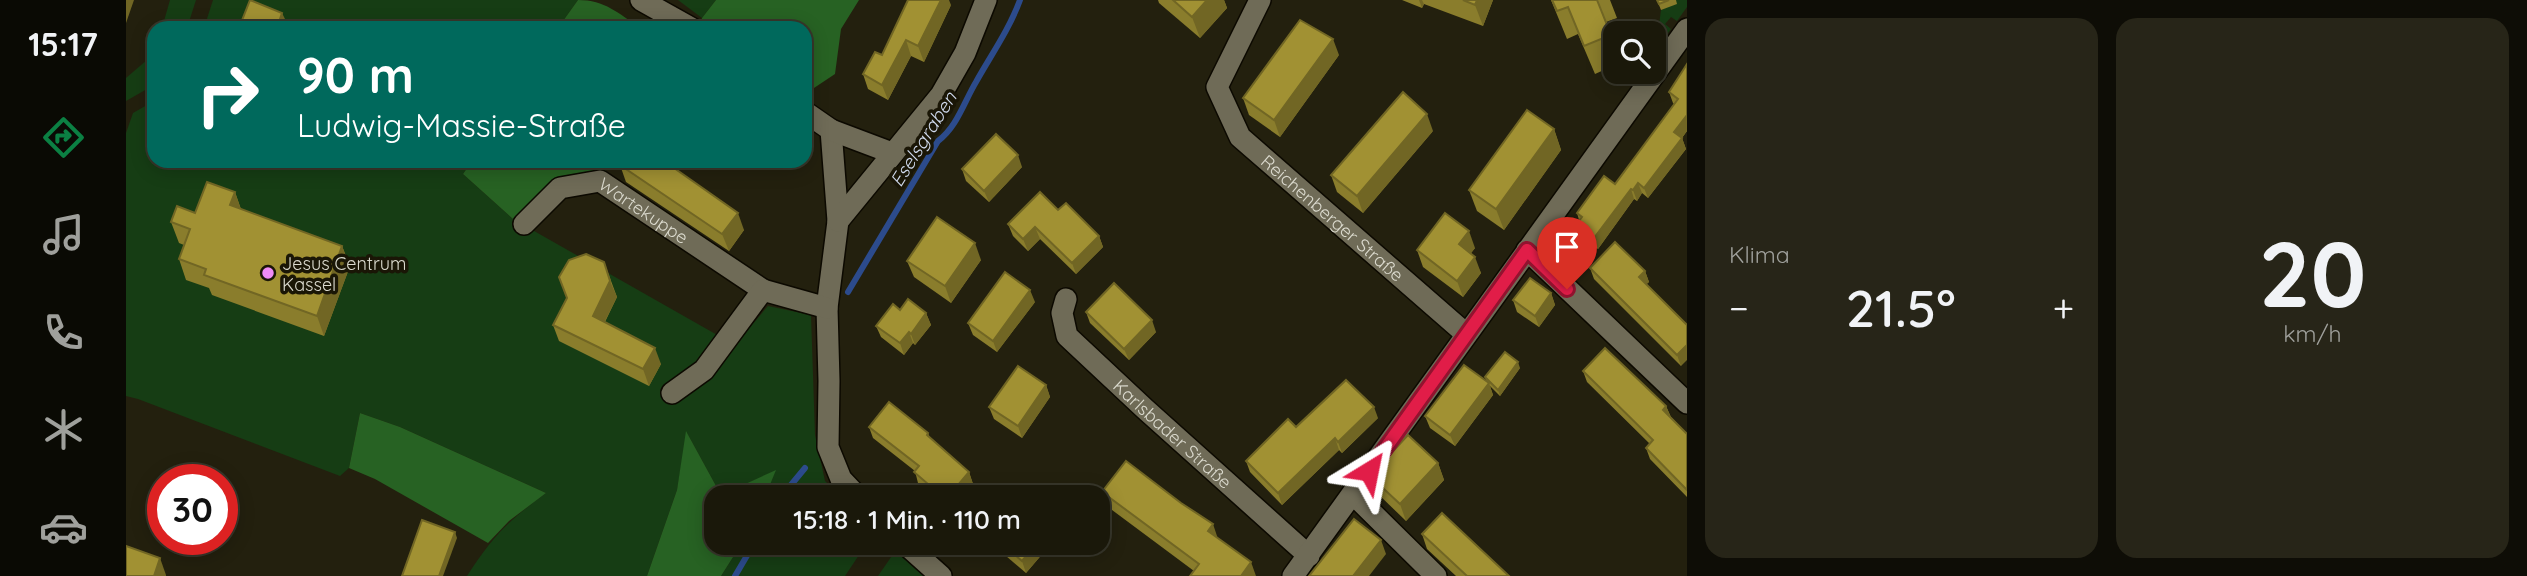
<!DOCTYPE html>
<html lang="de">
<meta charset="utf-8">
<style>
body{margin:0;font-family:Quicksand,sans-serif;background:#272518;color:#f1f3f6;height:100vh;display:flex;flex-direction:column;font-size:26px;white-space:nowrap}
*{box-sizing:border-box;margin:0}
p{font-size:23px;color:#9fa09c}
.icon{flex:none;width:38px;height:38px;fill:none;stroke:currentColor;stroke-width:2;stroke-linecap:round;stroke-linejoin:round}
.map{position:relative;flex:1;overflow:hidden}
.details{display:flex;flex-direction:column;gap:18px;padding:18px;background:#0e0d06;width:840px}
.details>*{flex:none}
.banner{position:absolute;left:21px;top:21px;width:665px;height:147px;border-radius:21px;box-shadow:0 4px 18px #0003,0 0 0 2px #38372b;background:#00695c;color:#fff;overflow:hidden}
.tools{position:absolute;left:1477px;top:21px;display:grid;gap:14px}
.tools a{display:grid;place-items:center;width:63px;height:63px;border-radius:14px;background:#1a180a;box-shadow:0 4px 18px #0003,0 0 0 2px #38372b;font-size:35px}
.speed{position:absolute;left:21px;top:464px;display:flex;gap:14px;font-size:35px;font-weight:700;text-align:center}
.speed>*{display:grid;place-content:center;width:91px;height:91px;border-radius:50%;background:#1a180a;box-shadow:0 4px 18px #0003,0 0 0 2px #38372b;line-height:1}
.speed .limit{border:10px solid #d22;background:#fff;color:#111}
.pin{position:absolute;display:grid;place-items:center;width:60px;height:60px;color:#fff;margin:-72px -30px;border-radius:50% 50% 50% 0;rotate:-45deg;box-shadow:0 0 7px #0007}
.pin .icon{rotate:45deg}
.me{position:absolute;width:77px;margin:-38px;rotate:35deg;stroke-linejoin:round;filter:drop-shadow(0 0 5px #0008)}
.turn{display:flex;align-items:center;gap:24px;height:147px;padding:0 35px;font-size:32px}
.turn .icon{width:91px;height:91px;stroke-width:2.5}
.turn b{display:block;font-size:49px;line-height:60px}
.big{font-size:52px;font-weight:600;line-height:1.1}
.details .tile{flex:1;display:flex;flex-direction:column;justify-content:center;gap:10px;min-width:0;padding:0 24px;border-radius:21px;background:#272518}
.details .dial{align-items:center;gap:0}
.dial b{font-size:91px;line-height:1}
.heat{display:flex;justify-content:space-between;align-items:center;font-size:38px;direction:ltr}
.details .tiles{flex:1;display:grid;gap:18px;grid-template-columns:repeat(2,1fr)}
.trip{position:absolute;left:578px;top:485px;width:406px;height:70px;border-radius:21px;background:#1a180a;box-shadow:0 4px 18px #0003,0 0 0 2px #38372b;font-weight:600;line-height:70px;text-align:center}
main{display:flex;flex:1;min-height:0}
.tabs{display:flex;flex-direction:column;width:126px;justify-content:space-around;align-items:center;background:#0a0a04;color:#9fa09c}
.tabs .icon{width:49px;height:49px}
.tabs .current{color:#0b8043}
.tabs b{font-size:32px;color:#f1f3f6}
.map>svg:first-child{display:block}
.green{fill:#163d14}
.forest{fill:#276223}
.lines{fill:none;stroke-linecap:round;stroke-linejoin:round}
.stream{stroke:#2c4b8c;stroke-width:6}
.minor-casing{stroke:#0c0900;stroke-width:24}
.minor{stroke:#6f6b57;stroke-width:21}
.wall{fill:#8a7d2c}
.shaded-wall{fill:#716624}
.building{fill:#a19133;stroke:#716624;stroke-width:2}
.route-casing{stroke:#92132f;stroke-width:18}
.route{stroke:#e11d48;stroke-width:12}
.poi-dot{fill:#ef8bf6;stroke:#1a1606;stroke-width:2.5}
.labels{text-anchor:middle;dominant-baseline:central;stroke-width:7;stroke-linejoin:round;paint-order:stroke}
.street-label{font-size:18px;fill:#dbdace;stroke:#1a1606}
.poi-label{font-size:18px;fill:#dbdace;stroke:#1a1606;text-anchor:start}
.water-label{font-size:19px;font-style:italic;fill:#d0daed;stroke:#1a1606}
</style>
<main>
<nav class="tabs">
<b>15:17</b>
<svg class="icon current" aria-label="directions" viewBox="0 0 24 24"><path d="M12 3l9 9-9 9-9-9zM9 14v-3h6M13 9l2 2-2 2"/></svg>
<svg class="icon" aria-label="music" viewBox="0 0 24 24"><path d="M9 18V5l10-2v13"/><circle cx="6" cy="18" r="3"/><circle cx="16" cy="16" r="3"/></svg>
<svg class="icon" aria-label="phone" viewBox="0 0 24 24"><path d="M5 4h4l2 5-3 2q2 4 5 5l2-3 5 2v4C11 20 4 13 5 4z"/></svg>
<svg class="icon" aria-label="climate" viewBox="0 0 24 24"><path d="M12 3v18M4 7l16 10M4 17L20 7"/></svg>
<svg class="icon" aria-label="car" viewBox="0 0 24 24"><path d="M5 17H2v-5l4-1 3-4h7l3 4 3 1v5h-3M9 17h6M6 11h13"/><circle cx="7" cy="17" r="2"/><circle cx="17" cy="17" r="2"/></svg>
</nav>
<div class="map">
<svg width="1561" height="576" viewBox="0 0 1561 576">
<rect width="100%" height="100%" fill="#23200e"/>
<!-- green -->
<g class="green">
<path d="M44,0h26l-9,28h-25z"/>
<path d="M87,0h365l-20,28h-354z"/>
<path d="M552,0h38l-14,18z"/>
<path d="M1550,0h11v7l-10,14 -6,-4 -6,7 6,5 -6,8 -6,-12 2,-15z"/>
<path d="M28,54v31l-28,16v-23z"/>
<path d="M28,101v60h318l-9,13 50,45 206,117 11,15 38,-45 43,9 4,120 10,46 16,16h-76l10,-26 -54,24 -34,-62 -10,57 -30,86h-180c26,-40 41,-55 79,-83l-146,-66 -40,-14 -11,55 -9,8 -202,-77 -12,-3v-263l7,-20z"/>
<path d="M616,543h125l-22,33h-124z"/>
<path d="M770,550l29,26h-47z"/>
</g>
<!-- forest -->
<g class="forest">
<path d="M452,0c27,0 40,13 62,28h-82z"/>
<path d="M590,0h143l-18,29 -6,45 -30,20v-66h-106l3,-10z"/>
<path d="M346,161h140l-9,13 -50,8 -40,37 -50,-45z"/>
<path d="M234,413l40,14 146,66 -37,28 -21,22 -113,-64 -26,-11z"/>
<path d="M560,431l35,64 55,-25 -11,27h-49v45l26,1 -21,33h-74l30,-86z"/>
</g>
<g class="lines">
<!-- stream -->
<g class="stream">
<path d="M722,292l90,-151c19,-14 26,-39 38,-59 15,-27 33,-52 44,-82"/>
<path d="M655,497l24,-29"/>
<path d="M609,576l20,-34"/>
</g>
<defs>
<g id="minor">
<path d="M515,0l50,28"/>
<path id="s1" d="M1134,0l-43,87 23,50 226,197"/>
<path d="M679,112l26,18 7,91 -11,87 2,73 -1,66 13,32 17,18"/>
<path d="M705,130l61,23"/>
<path d="M712,221l103,-126 24,-42 21,-53"/>
<path id="s2" d="M398,224l36,-36 40,-7 163,109"/>
<path d="M1401,250l160,153"/>
<path id="s3" d="M940,299l-4,14 5,23 78,73 164,147"/>
<path d="M546,393l32,-23 59,-80 64,18"/>
<path d="M1227,494l83,82"/>
<path d="M777,542l38,34"/>
<path d="M1167,576l394,-547"/>
</g>
</defs>
<!-- minor casing -->
<use href="#minor" class="minor-casing"/>
<!-- minor -->
<use href="#minor" class="minor"/>
</g>
<!-- wall -->
<g class="wall">
<path d="M1032,0h66l3,8 -27,30 -41,-35z"/>
<path d="M1276,0h91l-10,26 -59,-22 -2,4z"/>
<path d="M1425,0h59l7,18 -11,4 9,24v19l-20,9 -17,-40 -11,5z"/>
<path d="M1531,0h19l1,4 -16,6z"/>
<path d="M825,5l-27,57 -13,-6 -23,44 -20,-11 -5,-15 19,-19z"/>
<path d="M1213,55l-59,82 -31,-22 -6,-17z"/>
<path d="M1561,64v67l-5,7 4,11 -38,49 -6,-5 -5,8 -3,-2 -36,50 -18,-14 -4,-10 3,-5 -2,-7 38,-29 59,-80 -1,-1 -4,-11z"/>
<path d="M1428,129l7,21 -57,80 -27,-19 -8,-21z"/>
<path d="M1307,131l-70,82 -26,-21 -6,-17z"/>
<path d="M494,165l124,65 -15,21 -103,-69z"/>
<path d="M896,167l-33,35 -23,-21 -4,-12z"/>
<path d="M109,192l6,17 101,37 8,20 -26,70 -112,-41 -3,-7 -23,-8 -7,-21 5,-14 -5,-2 -8,-21 24,-9z"/>
<path d="M882,224l91,12 4,11 -27,27 -36,-35 -12,12 -15,-15z"/>
<path d="M1349,248l-4,5 10,20 -18,24 -40,-30 -6,-17z"/>
<path d="M855,260l-30,43 -37,-26 -7,-16z"/>
<path d="M478,262l13,35 -12,25 56,42 -12,22 -90,-45 -6,-16z"/>
<path d="M1464,268l55,3 4,11 -3,2 41,41 -6,41 -87,-87z"/>
<path d="M1425,293l4,12 -16,22 -22,-15 -4,-12z"/>
<path d="M909,302l-38,50 -24,-17 -5,-12z"/>
<path d="M774,310l26,3 5,12 -16,20 -2,-2 -9,12 -23,-18 -5,-11z"/>
<path d="M960,312l70,20 -27,28 -39,-37z"/>
<path d="M1394,368l-20,28 -10,-10 3,9 -38,51 -25,-18 -5,-12 62,-34 -2,-5z"/>
<path d="M1457,371l83,35 5,11 16,17v63l-37,-38 -4,-11 4,-4 -63,-62z"/>
<path d="M920,385l4,12 -28,41 -28,-19 -5,-12z"/>
<path d="M1252,418l-36,35 -3,-3 -57,55 -32,-33 -4,-11 50,-34z"/>
<path d="M743,427l59,6 2,5 39,34 4,12 -11,13h-28l-16,-14 -3,-12 -42,-33z"/>
<path d="M1312,463l6,17 -38,41 -30,-29 -6,-16z"/>
<path d="M976,492l116,46 -24,33 -86,-64z"/>
<path d="M1296,534l87,42h-53l-29,-27z"/>
<path d="M870,542h53l1,3 -24,28 -27,-23z"/>
</g>
<!-- shaded-wall -->
<g class="shaded-wall">
<path d="M0,0h8l-8,23z"/>
<path d="M815,0h8l2,5 -27,57 -6,-16z"/>
<path d="M1081,0h17l3,8 -27,30 -8,-21z"/>
<path d="M1293,0h3l2,4 -2,4z"/>
<path d="M1351,0h16l-10,26 -8,-21z"/>
<path d="M156,13l3,6 -4,9h-4z"/>
<path d="M1207,39l6,16 -59,82 -6,-17z"/>
<path d="M780,40l5,16 -23,44 -6,-15z"/>
<path d="M1301,114l6,17 -70,82 -6,-17z"/>
<path d="M1561,115v16l-9,12 -4,-11z"/>
<path d="M1428,129l7,21 -57,80 -8,-21z"/>
<path d="M1556,138l4,11 -38,49 -4,-10z"/>
<path d="M892,155l4,12 -33,35 -5,-11z"/>
<path d="M1512,183l4,10 -5,8 -4,-11z"/>
<path d="M1505,189l3,10 -36,50 -4,-11z"/>
<path d="M109,192l7,21 -12,-8z"/>
<path d="M612,213l6,17 -15,21 -7,-17z"/>
<path d="M909,227l5,12 -12,12 -5,-12z"/>
<path d="M1343,231l6,17 -10,13 -6,-17z"/>
<path d="M973,236l4,11 -27,27 -4,-11z"/>
<path d="M849,243l6,17 -30,43 -6,-17z"/>
<path d="M216,246l8,20 -26,70 -7,-20z"/>
<path d="M1349,257l6,16 -18,24 -6,-16z"/>
<path d="M1519,271l4,11 -6,6 -4,-11z"/>
<path d="M484,281l7,16 -18,36 -6,-17z"/>
<path d="M904,290l5,12 -38,50 -4,-11z"/>
<path d="M1425,293l4,12 -16,22 -4,-11z"/>
<path d="M800,313l5,12 -16,20 -4,-11z"/>
<path d="M1026,320l4,12 -27,28 -5,-11z"/>
<path d="M783,332l4,11 -9,12 -4,-12z"/>
<path d="M1561,345v15l-6,6 -4,-11z"/>
<path d="M529,348l6,16 -12,22 -6,-17z"/>
<path d="M1392,362l2,6 -20,28 -2,-6z"/>
<path d="M1363,383l4,12 -38,51 -5,-11z"/>
<path d="M920,385l4,12 -28,41 -4,-12z"/>
<path d="M1540,406l5,12 -8,-8z"/>
<path d="M1248,407l4,11 -36,35 -4,-11z"/>
<path d="M1209,438l4,12 -57,55 -4,-12z"/>
<path d="M1312,463l6,17 -38,41 -6,-17z"/>
<path d="M843,472l4,12 -11,13h-14z"/>
<path d="M1087,524l5,15 -10,-8z"/>
<path d="M329,532l2,6 -14,38h-4z"/>
<path d="M1255,540l5,14 -17,22h-16z"/>
<path d="M912,542h11l1,3 -24,28 -4,-12z"/>
<path d="M34,558l6,17v1h-12z"/>
<path d="M1125,562l5,14h-15z"/>
</g>
<!-- building -->
<g class="building">
<path d="M124,0l32,13 -5,15h-38z"/>
<path d="M782,0h33l-23,46 -12,-6 -24,45 -19,-11 12,-22 7,3z"/>
<path d="M1047,0h34l-15,17z"/>
<path d="M1337,0h14l-2,5z"/>
<path d="M1426,0h45l14,35 -27,11 -16,-39 -11,4z"/>
<path d="M1531,0h12l-10,4z"/>
<path d="M1174,20l33,19 -59,81 -31,-22z"/>
<path d="M1561,64v51l-13,17 8,6 -38,50 -6,-5 -5,7 -2,-1 -37,49 -18,-13 6,-8 -5,-4 27,-37 11,8 63,-85 -9,-7z"/>
<path d="M1277,92l24,22 -70,82 -26,-21z"/>
<path d="M1401,110l27,19 -58,80 -27,-19z"/>
<path d="M870,134l22,21 -34,36 -22,-22z"/>
<path d="M497,161h41l74,52 -16,21 -102,-69z"/>
<path d="M81,182l28,10 -5,13 112,41 -25,70 -113,-41 2,-6 -27,-10 11,-30 -19,-7 6,-16 18,7z"/>
<path d="M914,192l18,18 8,-7 33,33 -27,27 -37,-36 -12,12 -15,-15z"/>
<path d="M1319,213l24,18 -10,13 16,13 -18,24 -40,-31z"/>
<path d="M811,217l38,26 -30,43 -38,-25z"/>
<path d="M1489,242l30,29 -6,6 48,48v20l-10,10 -87,-87z"/>
<path d="M460,254l18,8 6,19 -17,35 62,32 -12,21 -90,-44 14,-27 -8,-21 10,-17z"/>
<path d="M879,272l25,18 -37,51 -25,-18z"/>
<path d="M1404,278l21,15 -16,23 -22,-16z"/>
<path d="M988,283l38,37 -28,29 -38,-37z"/>
<path d="M782,299l18,14 -15,21 -2,-2 -9,11 -24,-17 17,-22 7,6z"/>
<path d="M1479,348l61,58 -3,4 24,24v56l-41,-42 7,-8 -70,-69z"/>
<path d="M1379,352l13,10 -20,28 -13,-13z"/>
<path d="M1338,365l25,18 -39,52 -25,-19z"/>
<path d="M892,366l28,19 -28,41 -29,-19z"/>
<path d="M1220,380l28,27 -36,35 -3,-4 -57,55 -32,-32 42,-42 8,8z"/>
<path d="M763,402l39,31 -1,2 42,37 -21,25h-5l-29,-25 5,-6 -50,-39z"/>
<path d="M1282,435l30,28 -38,41 -30,-28z"/>
<path d="M1000,461l55,42 32,21 -5,7 43,31 -10,14h-51l9,-12 -97,-72z"/>
<path d="M1316,513l67,63h-42l-45,-42z"/>
<path d="M1228,519l27,21 -28,36h-44z"/>
<path d="M296,520l33,12 -16,44h-37z"/>
<path d="M874,542h38l-16,19z"/>
<path d="M0,546l34,12 -6,18h-28z"/>
</g>
<g class="lines">
<defs>
<path id="route" d="M1243,471l158,-221 40,39"/>
</defs>
<!-- route casing -->
<use href="#route" class="route-casing"/>
<!-- route -->
<use href="#route" class="route"/>
</g>
<!-- markers -->
<circle class="poi-dot" cx="142" cy="273" r="7"/>
<g class="labels">
<!-- street labels -->
<g class="street-label">
<text stroke="none"><textPath href="#s2" startOffset="144">Wartekuppe</textPath></text>
<text stroke="none"><textPath href="#s1" startOffset="275">Reichenberger Straße</textPath></text>
<text stroke="none"><textPath href="#s3" startOffset="182">Karlsbader Straße</textPath></text>
</g>
<!-- poi labels -->
<g class="poi-label">
<text x="156" y="263">Jesus Centrum<tspan x="156" dy="21">Kassel</tspan></text>
</g>
<!-- water labels -->
<g class="water-label">
<text transform="translate(797 139) rotate(-58)">Eselsgraben</text>
</g>
</g>
</svg>
<div class="tools">
<a><svg class="icon" aria-label="search" viewBox="0 0 24 24"><circle cx="10" cy="10" r="6"/><path d="M15 15l6 6"/></svg></a>
</div>
<div class="speed"><div class="limit">30</div></div>
<div class="pin" style="left:1441px;top:289px;background:#d93025"><svg class="icon" aria-label="arrive" viewBox="0 0 24 24"><path d="M6 21V4h12l-3 4 3 4H6"/></svg></div>
<svg class="me" style="left:1243px;top:471px" viewBox="-20 -20 40 40"><path d="M0-17L14 15 0 8-14 15z" fill="#e11d48" stroke="#fff" stroke-width="4"/></svg>
<div class="trip">15:18 · 1 Min. · 110 m</div>
<div class="banner">
<div class="turn"><svg class="icon" aria-label="right" viewBox="0 0 24 24"><path d="M7 20v-9h11M14 6l5 5-5 5"/></svg><div><b>90 m</b>Ludwig-Massie-Straße</div></div>
</div>
</div>
<section class="details">
<div class="tiles">
<div class="tile"><p>Klima</p>
<div class="heat"><a>−</a><b class="big">21.5°</b><a>+</a></div>
</div>
<div class="tile dial"><b>20</b><p>km/h</p></div>
</div>
</section>
</main>
